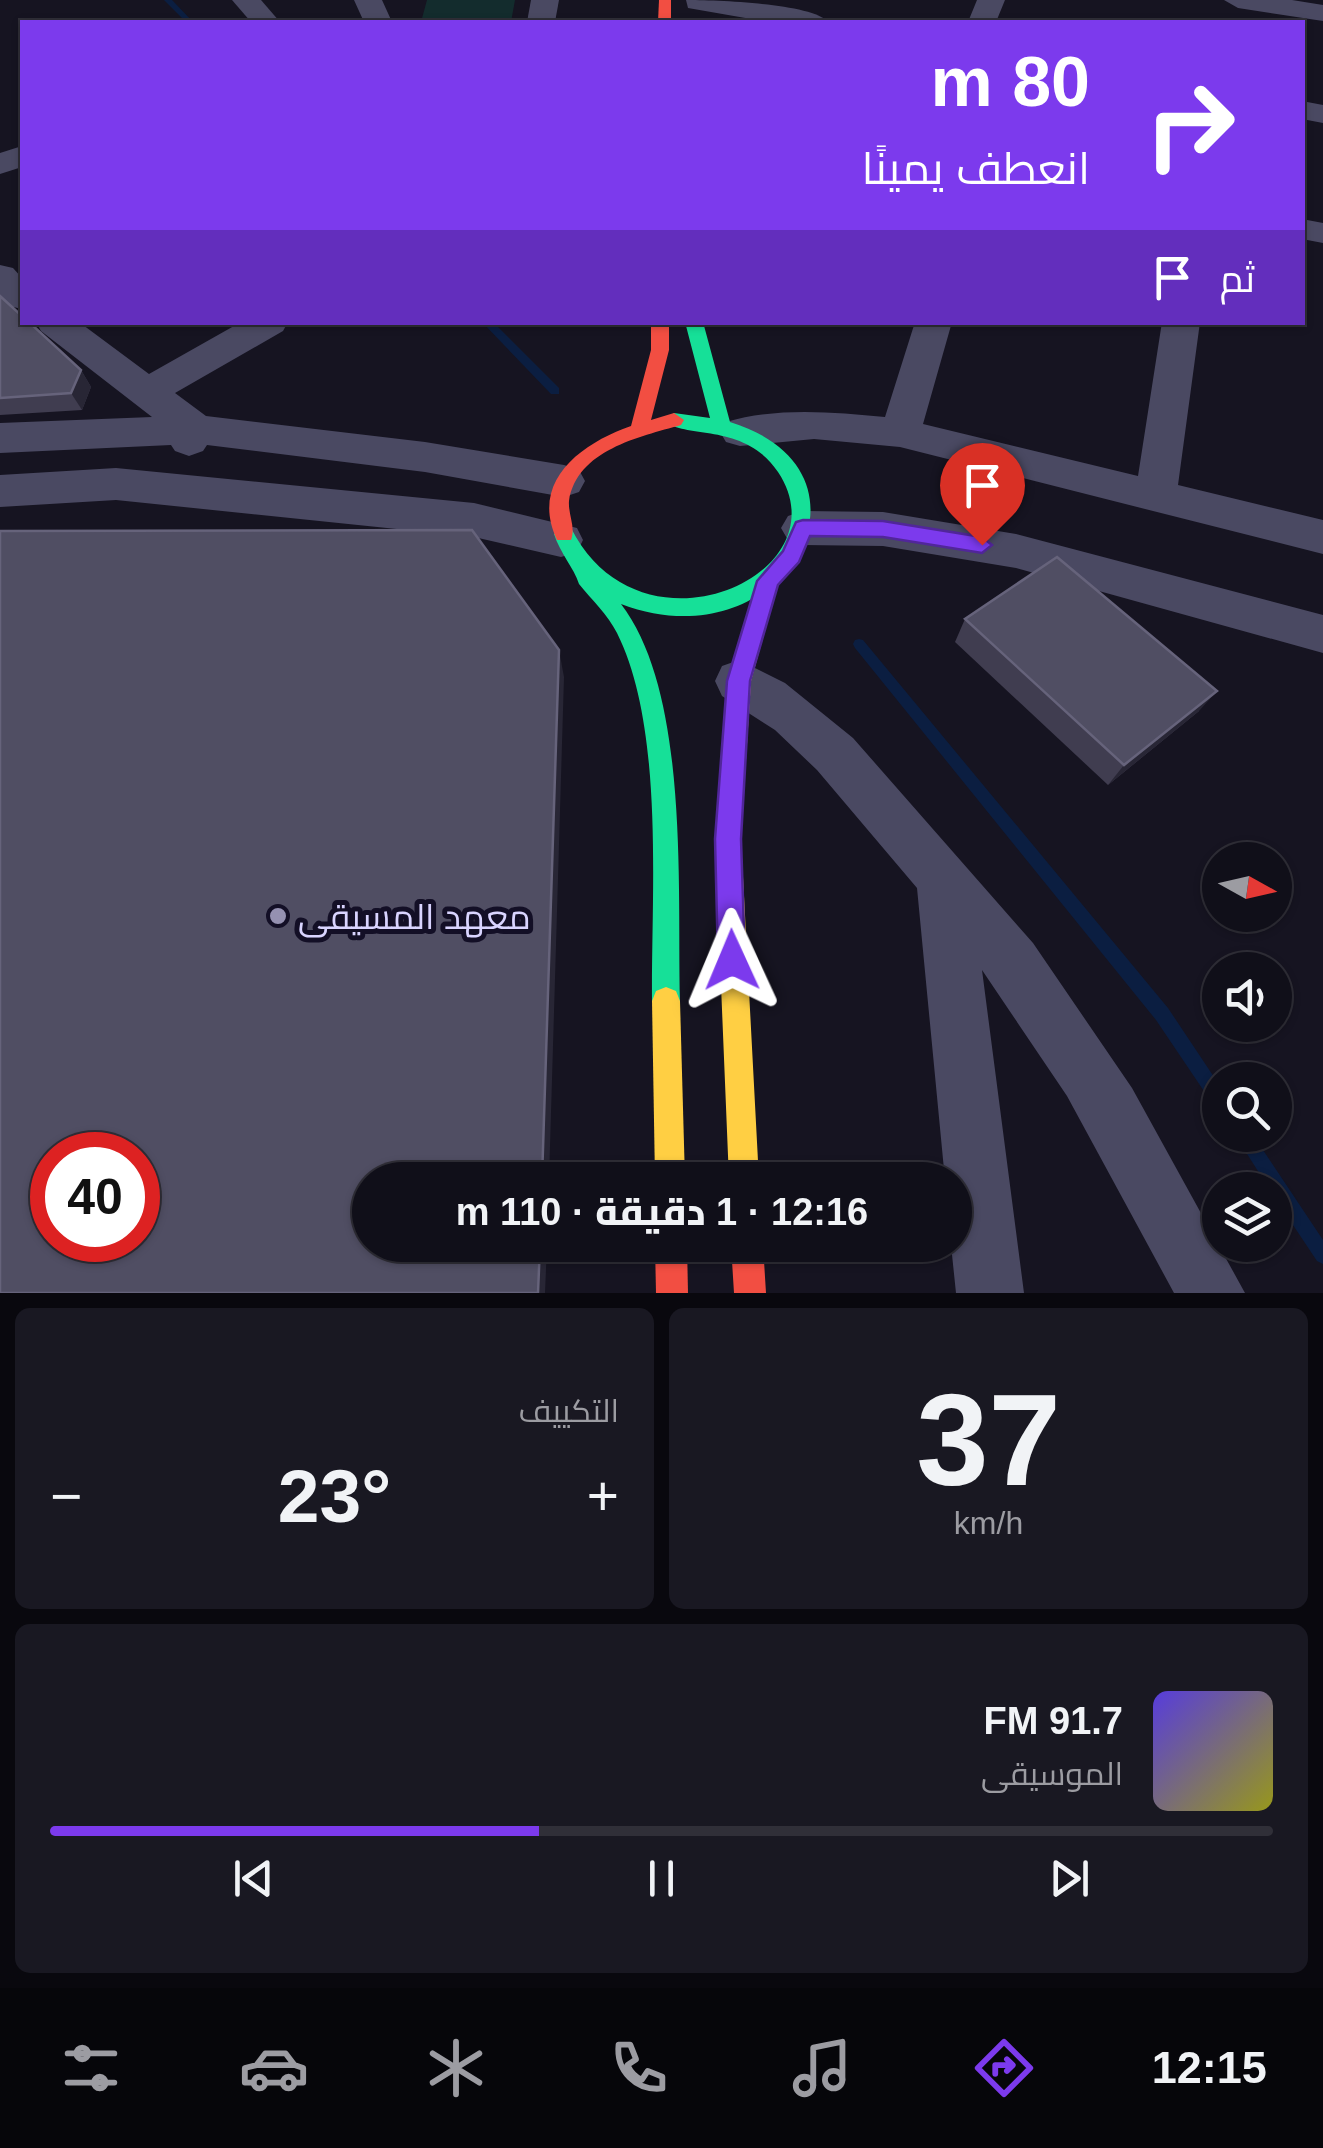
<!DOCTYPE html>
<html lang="ar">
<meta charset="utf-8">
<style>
body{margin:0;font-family:Arial,Cairo,sans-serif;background:#191822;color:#f1f3f6;direction:rtl;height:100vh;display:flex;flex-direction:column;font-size:38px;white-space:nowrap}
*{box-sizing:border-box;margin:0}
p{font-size:32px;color:#9c9ca2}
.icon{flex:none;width:55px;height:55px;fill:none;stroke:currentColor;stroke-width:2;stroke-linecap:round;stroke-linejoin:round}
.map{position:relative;height:1293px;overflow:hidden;direction:ltr}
.drawer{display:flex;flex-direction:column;gap:15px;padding:15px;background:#09080e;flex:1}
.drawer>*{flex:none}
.top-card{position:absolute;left:20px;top:20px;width:1285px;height:305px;border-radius:0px;box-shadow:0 2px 8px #0004,0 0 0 2px #302f38;direction:rtl;background:#7c3aed;color:#fff;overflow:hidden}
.needle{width:65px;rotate:98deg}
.buttons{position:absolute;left:1202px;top:842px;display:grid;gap:20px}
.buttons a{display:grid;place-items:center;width:90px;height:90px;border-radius:50%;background:#100f19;box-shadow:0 2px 8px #0004,0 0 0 2px #302f38;font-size:50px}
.speed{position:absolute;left:30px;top:1132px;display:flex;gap:20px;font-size:50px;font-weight:700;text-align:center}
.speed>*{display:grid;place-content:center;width:130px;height:130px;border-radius:50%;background:#100f19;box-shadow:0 2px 8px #0004,0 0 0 2px #302f38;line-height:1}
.speed .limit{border:15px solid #d22;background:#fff;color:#111}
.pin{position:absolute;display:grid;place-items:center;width:85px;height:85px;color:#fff;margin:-102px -42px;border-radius:50% 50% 50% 0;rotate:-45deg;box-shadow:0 0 10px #0007}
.pin .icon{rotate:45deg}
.me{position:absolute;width:110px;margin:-55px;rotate:359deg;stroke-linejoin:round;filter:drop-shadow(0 0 8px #0008)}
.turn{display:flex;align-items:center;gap:35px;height:210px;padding:0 50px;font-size:45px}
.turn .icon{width:130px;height:130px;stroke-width:2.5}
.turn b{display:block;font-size:70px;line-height:85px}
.then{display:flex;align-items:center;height:95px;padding:0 50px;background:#0003;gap:20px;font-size:38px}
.big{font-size:75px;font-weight:800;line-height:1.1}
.drawer .card{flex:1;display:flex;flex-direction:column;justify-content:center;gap:15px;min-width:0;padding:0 35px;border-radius:15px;background:#191822}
.drawer .dial{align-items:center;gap:0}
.dial b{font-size:130px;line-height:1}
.song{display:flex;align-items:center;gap:30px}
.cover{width:120px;height:120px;border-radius:15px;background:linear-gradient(135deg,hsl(250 70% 55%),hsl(60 70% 35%))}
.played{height:10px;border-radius:5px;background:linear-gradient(90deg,#7c3aed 40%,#302f38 40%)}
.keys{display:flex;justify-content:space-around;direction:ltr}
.heat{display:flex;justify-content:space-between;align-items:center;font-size:55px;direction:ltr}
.drawer .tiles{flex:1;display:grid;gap:15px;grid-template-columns:1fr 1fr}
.card:last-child{grid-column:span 2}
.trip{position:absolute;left:352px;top:1162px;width:620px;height:100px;border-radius:50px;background:#100f19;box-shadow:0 2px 8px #0004,0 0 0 2px #302f38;font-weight:800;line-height:100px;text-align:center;direction:rtl}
.dock{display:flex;height:160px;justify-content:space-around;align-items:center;background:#06060a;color:#9c9ca2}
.dock .icon{width:70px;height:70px}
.dock .current{color:#7c3aed}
.dock b{font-size:45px;color:#f1f3f6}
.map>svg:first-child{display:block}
.green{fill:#132c2d}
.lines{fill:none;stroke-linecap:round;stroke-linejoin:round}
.stream{fill:#0b1e41;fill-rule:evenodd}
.street{fill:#4a4962;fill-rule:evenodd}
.fast{fill:#16e098;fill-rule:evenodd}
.slow{fill:#ffcf43;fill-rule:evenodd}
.jam{fill:#f24e42;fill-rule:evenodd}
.wall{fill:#403d50}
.shaded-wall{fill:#282635}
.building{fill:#504e63;stroke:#66637b;stroke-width:2.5;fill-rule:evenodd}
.route{fill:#7c3aed;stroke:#51269a;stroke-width:2.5}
.poi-dot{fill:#9591b1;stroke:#130f26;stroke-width:4}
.labels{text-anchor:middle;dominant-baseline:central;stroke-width:10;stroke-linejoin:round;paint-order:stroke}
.poi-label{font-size:35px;fill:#d9d4ff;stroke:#130f26;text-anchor:start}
</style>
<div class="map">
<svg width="1323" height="1293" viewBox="0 0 1323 1293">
<rect width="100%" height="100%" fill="#161421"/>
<!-- green -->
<path class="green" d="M427,0h88l-4,22h-90z"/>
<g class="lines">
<!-- stream -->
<g class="stream">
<path d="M164,0h8l21,22h-7z"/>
<path d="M482,322h11l66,66v6h-8z"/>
<path d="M859,639l4,1 305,368 52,78v22l-6,-2 -58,-86 -301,-372 -2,-4 2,-4z"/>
<path d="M1235,1135h18l70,105v24l-6,-3 -42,-63v-8h-5z"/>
</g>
<!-- street -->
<g class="street">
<path d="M232,0h29l19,22h-29z"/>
<path d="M354,0h28l10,22h-28z"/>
<path d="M531,0h28l-4,22h-28z"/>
<path d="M686,0c27,0 127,3 142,22h-59l-81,-14z"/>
<path d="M977,0h28l-9,22h-28z"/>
<path d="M1224,0h68l31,5v16l-85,-13z"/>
<path d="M1302,101l21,4v18l-21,-4z"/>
<path d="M22,146v21l-22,7v-21z"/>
<path d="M1302,219l21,4v20l-21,-4z"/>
<path d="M0,265l13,3 9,10v31l-13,-3 -9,-9z"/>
<path d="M36,322h43l70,52 92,-52h47l-5,9 -108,62 31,23 219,26 139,23 15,5 6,11 -6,11 -15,5 -139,-25 -218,-27 -4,6 -14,5 -14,-5 -4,-6 -171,8v-30l152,-6 -111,-86z"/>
<path d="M915,322h37l-29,102 215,52 24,-154h38l-22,163 145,35v34l-423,-107 -86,-8 -74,7 -14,-4 -6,-10 6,-10c51,-15 106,-10 159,-5z"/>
<path d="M116,468l358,35 103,25 6,12 -6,12 -16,5 -87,-20 -358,-37 -116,7v-32z"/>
<path d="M803,511l80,1 133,22 307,81v38l-307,-85 -133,-22 -80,-1 -15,-5 -7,-12 7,-12z"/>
<path d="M739,660l46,23 68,55 180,205 99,145 113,205h-71l-107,-197 -85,-126 42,323h-68l-5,-48h4v-65h-10l-28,-292 -100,-118 -42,-40 -53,-34 -7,-15 7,-15z"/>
</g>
<!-- fast -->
<path class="fast" d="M685,322h18l27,100c163,50 54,244 -109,182 69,90 56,286 59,397l-4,10 -10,4 -10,-4 -4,-10c-1,-106 13,-272 -35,-368 -9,-18 -25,-33 -38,-49 -5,-16 -19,-31 -25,-50l10,-8 7,2c70,139 275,46 207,-56 -34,-51 -95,-32 -114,-52l10,-7 36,5z"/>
<!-- slow -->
<g class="slow">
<path d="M768,572l11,9 -28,100 -10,158 18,341h-30l-14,-341 12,-158 30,-100z"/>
<path d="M666,987l10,4 4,10 5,179h-30l-3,-179 4,-10z"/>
</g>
<!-- jam -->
<g class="jam">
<path d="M659,0h12v22h-13z"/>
<path d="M651,322h18v28l-18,70 23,-7 10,7 -3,5c-42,12 -104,25 -112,76 -1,14 7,26 2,39h-14c-28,-59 25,-97 74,-114l20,-76z"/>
<path d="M655,1245h32l1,48h-32z"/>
<path d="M731,1245h32l3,48h-32z"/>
</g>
</g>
<!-- wall -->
<g class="wall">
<path d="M0,296l81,74 10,17 -9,23 -82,5z"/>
<path d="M965,619l234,92 -91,74 -153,-143z"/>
</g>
<!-- shaded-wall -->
<g class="shaded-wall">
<path d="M81,370l10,17 -9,23 -11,-17z"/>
<path d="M559,650l5,27 -15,503h-7z"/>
<path d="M1217,691l-18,20 -91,74 16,-20z"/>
<path d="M540,1245h7l-2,48h-7z"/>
</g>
<!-- building -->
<g class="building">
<path d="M0,296l22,20v6h7l52,48 -10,23 -71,5z"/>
<path d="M472,530l87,120 -17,530h-172v65h170l-2,48h-538v-762zM52,1155h86v85h-86z"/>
<path d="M1057,557l160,134 -93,74 -159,-146z"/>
</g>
<!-- route -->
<path class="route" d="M803,520l80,1 99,16 10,8 -10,8 -99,-16 -73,-1 -11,26 -21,23 -28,96 -9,158 4,121 -4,9 -9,5 -10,-5 -4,-9 -3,-121 12,-158 30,-100 26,-30 13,-29z"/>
<!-- markers -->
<circle class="poi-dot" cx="278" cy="916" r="10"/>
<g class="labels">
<!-- poi labels -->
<g class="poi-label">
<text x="298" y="916">معهد المسيقى</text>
</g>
</g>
</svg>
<div class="buttons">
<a><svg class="needle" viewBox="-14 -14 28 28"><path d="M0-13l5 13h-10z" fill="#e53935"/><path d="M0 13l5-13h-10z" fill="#9c9ca2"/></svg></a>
<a><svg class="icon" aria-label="sound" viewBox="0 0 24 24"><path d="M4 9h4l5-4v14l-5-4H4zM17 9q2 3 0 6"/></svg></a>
<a><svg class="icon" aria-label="search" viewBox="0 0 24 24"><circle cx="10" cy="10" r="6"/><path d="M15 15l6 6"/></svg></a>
<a><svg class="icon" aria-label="layers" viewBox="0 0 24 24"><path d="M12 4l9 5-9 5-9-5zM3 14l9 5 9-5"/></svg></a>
</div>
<div class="speed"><div class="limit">40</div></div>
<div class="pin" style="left:982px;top:545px;background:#d93025"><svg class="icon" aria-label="arrive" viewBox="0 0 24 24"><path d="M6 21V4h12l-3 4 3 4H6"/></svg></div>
<svg class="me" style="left:732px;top:960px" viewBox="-20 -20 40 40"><path d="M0-17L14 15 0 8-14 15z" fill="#7c3aed" stroke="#fff" stroke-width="4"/></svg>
<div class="trip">12:16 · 1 دقيقة · 110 m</div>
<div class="top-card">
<div class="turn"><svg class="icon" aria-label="right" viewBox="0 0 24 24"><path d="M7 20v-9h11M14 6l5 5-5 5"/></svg><div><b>80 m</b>انعطف يمينًا</div></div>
<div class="then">ثم<svg class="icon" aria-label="arrive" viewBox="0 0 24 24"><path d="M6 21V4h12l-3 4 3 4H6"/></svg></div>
</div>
</div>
<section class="drawer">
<div class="tiles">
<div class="card dial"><b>37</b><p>km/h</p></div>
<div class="card"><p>التكييف</p>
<div class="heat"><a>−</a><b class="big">23°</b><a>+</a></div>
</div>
<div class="card">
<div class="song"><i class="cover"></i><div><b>91.7 FM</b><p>الموسيقى</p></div></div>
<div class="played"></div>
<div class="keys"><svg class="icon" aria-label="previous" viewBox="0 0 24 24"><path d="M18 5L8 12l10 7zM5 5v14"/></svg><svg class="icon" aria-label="pause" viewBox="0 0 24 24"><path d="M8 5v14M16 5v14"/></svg><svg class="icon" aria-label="next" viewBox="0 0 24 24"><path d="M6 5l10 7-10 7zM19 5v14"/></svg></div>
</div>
</div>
</section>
<nav class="dock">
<b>12:15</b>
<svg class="icon current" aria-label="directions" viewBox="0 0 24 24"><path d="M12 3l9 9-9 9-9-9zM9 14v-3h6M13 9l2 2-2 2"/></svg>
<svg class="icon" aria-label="music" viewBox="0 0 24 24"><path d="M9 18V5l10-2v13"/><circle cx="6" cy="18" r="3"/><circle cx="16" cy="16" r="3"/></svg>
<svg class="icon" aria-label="phone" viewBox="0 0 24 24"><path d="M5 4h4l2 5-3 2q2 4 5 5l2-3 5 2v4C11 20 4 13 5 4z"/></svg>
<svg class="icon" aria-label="climate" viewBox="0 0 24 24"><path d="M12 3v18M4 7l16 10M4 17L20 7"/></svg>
<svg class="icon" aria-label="car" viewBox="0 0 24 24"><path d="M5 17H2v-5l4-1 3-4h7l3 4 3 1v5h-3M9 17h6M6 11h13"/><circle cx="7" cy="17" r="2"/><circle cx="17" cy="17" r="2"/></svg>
<svg class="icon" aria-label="filters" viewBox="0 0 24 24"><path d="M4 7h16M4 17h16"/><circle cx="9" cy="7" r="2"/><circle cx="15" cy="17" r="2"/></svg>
</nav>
